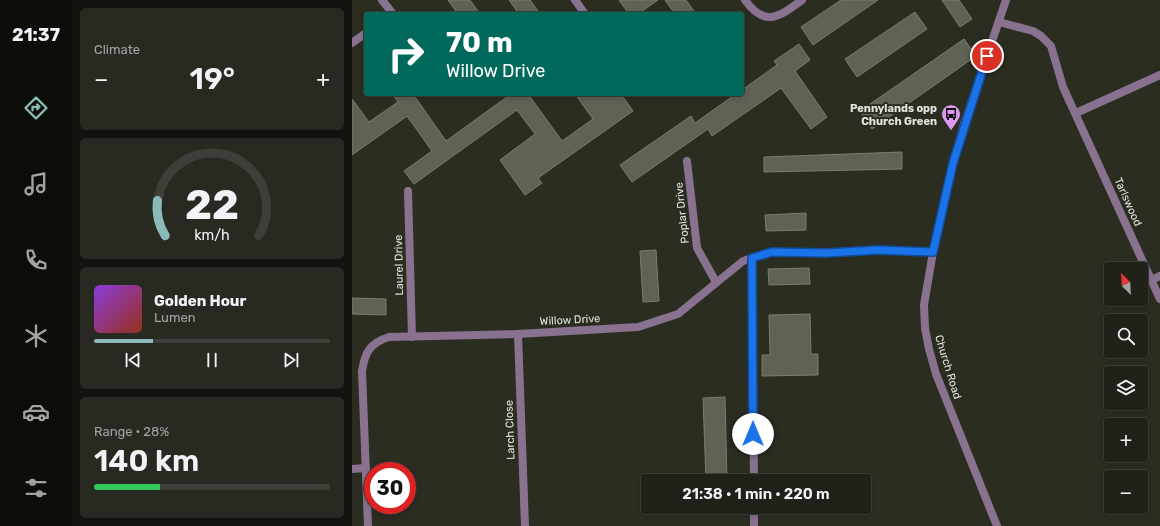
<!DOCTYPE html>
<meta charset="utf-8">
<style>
body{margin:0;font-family:Rubik,sans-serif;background:#282a22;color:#f1f3f6;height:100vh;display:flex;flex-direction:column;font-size:15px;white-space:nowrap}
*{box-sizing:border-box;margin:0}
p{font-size:13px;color:#a2a4a2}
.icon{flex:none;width:22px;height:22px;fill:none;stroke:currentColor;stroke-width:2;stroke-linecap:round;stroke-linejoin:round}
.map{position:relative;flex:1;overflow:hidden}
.drawer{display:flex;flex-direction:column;gap:8px;padding:8px;background:#12130e;width:280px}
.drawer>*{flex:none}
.hud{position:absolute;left:12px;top:12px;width:380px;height:84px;border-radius:4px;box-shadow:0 2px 6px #0003,0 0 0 1px #3d3f38;background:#00695c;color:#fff;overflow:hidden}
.needle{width:26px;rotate:336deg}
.buttons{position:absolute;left:752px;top:262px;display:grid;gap:8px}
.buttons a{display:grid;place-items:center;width:44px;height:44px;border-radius:4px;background:#202219;box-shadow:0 2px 6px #0003,0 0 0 1px #3d3f38;font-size:20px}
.speed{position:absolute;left:12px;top:462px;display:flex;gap:8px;font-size:20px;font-weight:700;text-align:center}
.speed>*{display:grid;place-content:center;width:52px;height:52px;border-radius:50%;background:#202219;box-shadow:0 2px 6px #0003,0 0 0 1px #3d3f38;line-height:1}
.speed .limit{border:6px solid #d22;background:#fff;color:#111}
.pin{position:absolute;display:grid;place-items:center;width:34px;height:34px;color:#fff;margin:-17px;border:2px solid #fff;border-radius:50%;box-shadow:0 1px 4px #0007}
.me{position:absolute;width:44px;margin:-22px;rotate:0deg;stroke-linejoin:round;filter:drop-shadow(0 0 3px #0008)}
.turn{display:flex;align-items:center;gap:14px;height:84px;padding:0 16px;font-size:18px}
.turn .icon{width:52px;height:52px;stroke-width:2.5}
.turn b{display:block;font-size:28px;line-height:34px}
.big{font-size:30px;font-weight:600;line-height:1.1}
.drawer .card{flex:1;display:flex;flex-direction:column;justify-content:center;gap:6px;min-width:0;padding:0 14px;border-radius:6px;background:#282a22}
.drawer .dial{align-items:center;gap:0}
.dial svg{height:104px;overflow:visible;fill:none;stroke:#3d3f38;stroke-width:7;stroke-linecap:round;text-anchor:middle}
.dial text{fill:#f1f3f6;stroke:none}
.song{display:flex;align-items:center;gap:12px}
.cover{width:48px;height:48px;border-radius:6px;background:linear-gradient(135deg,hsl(270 70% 55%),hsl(10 70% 35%))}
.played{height:4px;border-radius:2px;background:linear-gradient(90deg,#8bbbb9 25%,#3d3f38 25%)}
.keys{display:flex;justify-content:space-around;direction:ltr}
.heat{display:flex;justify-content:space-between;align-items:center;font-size:22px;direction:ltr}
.charge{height:6px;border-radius:3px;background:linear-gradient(90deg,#34c759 28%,#3d3f38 0)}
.trip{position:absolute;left:289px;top:474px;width:230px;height:40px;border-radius:4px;background:#202219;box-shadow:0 2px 6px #0003,0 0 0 1px #3d3f38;font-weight:600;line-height:40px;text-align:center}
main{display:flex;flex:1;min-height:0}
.dock{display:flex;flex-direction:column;width:72px;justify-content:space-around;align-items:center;background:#0d0e0a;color:#a2a4a2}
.dock .icon{width:28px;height:28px}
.dock .selected{color:#8bbbb9}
.dock b{font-size:18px;color:#f1f3f6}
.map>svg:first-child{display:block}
.building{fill:#5f6254;stroke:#7b7d6f}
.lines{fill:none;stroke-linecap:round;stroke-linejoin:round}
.minor{stroke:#897290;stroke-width:8}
.tertiary{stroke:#897290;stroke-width:8}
.route-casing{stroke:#114b97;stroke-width:10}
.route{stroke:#1a73e8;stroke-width:7}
.labels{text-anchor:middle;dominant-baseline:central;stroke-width:4;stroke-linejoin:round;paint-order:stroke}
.poi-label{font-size:11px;font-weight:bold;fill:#e3e4dd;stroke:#2b2d21;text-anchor:end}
.street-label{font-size:11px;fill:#e3e4dd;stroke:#2b2d21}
</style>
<main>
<nav class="dock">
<b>21:37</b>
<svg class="icon selected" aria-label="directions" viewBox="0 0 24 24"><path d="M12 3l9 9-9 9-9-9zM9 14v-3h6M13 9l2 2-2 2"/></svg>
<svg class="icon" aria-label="music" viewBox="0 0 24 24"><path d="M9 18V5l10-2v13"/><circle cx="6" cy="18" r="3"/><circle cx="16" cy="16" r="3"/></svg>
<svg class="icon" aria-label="phone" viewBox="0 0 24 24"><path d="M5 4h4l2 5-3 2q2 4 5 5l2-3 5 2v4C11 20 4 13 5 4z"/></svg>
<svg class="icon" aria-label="climate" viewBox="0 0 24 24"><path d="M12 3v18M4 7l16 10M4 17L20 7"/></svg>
<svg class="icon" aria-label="car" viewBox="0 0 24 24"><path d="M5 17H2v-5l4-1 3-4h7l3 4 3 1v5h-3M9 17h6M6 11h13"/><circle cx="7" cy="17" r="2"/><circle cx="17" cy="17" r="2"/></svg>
<svg class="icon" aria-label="filters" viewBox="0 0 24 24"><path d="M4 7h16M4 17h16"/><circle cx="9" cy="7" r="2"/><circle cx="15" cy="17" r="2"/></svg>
</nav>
<section class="drawer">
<div class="card"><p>Climate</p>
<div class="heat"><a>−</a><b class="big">19°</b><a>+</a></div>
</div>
<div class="card dial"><svg viewBox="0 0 100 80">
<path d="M14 69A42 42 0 1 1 86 69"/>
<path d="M14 69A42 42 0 0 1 8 42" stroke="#8bbbb9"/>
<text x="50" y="56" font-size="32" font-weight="700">22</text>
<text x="50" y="72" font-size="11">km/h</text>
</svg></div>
<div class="card">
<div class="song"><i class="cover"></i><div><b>Golden Hour</b><p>Lumen</p></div></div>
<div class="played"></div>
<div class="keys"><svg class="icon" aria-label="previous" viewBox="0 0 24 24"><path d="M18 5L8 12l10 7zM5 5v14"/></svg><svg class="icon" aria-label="pause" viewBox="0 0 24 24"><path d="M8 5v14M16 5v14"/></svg><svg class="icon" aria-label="next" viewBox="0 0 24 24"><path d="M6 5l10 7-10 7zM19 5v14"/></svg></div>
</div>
<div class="card"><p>Range · 28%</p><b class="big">140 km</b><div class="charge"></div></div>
</section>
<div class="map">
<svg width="808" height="526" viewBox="0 0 808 526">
<rect width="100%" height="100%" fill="#2b2d21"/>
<!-- building -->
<g class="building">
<path d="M96,0h22l10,14h-22z"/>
<path d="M157,0h21l10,14h-21z"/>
<path d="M267,0h39l-20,14h-9z"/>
<path d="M313,0h21l10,14h-21z"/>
<path d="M489,0h37l-65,45 -12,-18z"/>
<path d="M590,0h17l13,19 -12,8z"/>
<path d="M563,12l12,17 -70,48 -12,-18z"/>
<path d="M612,39l12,17 -104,73 -12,-18z"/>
<path d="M447,44l11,16 -15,11 32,46 -16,12 -30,-41 -69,48 -4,-7 -76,53 -12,-17 71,-49 4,7 41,-29h6v-4l35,-25 -3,-4z"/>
<path d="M40,94h21l33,47 65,-47h17l34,47 31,-22 -18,-25h46l12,17 -95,67 4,5 -17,12 -25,-35 35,-26 -18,-24 -103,74 -10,-13 28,-20 -25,-35 -55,39v-56l17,23 29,-20z"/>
<path d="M550,152v17l-138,3v-15z"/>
<path d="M454,213v17l-40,1 -1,-16z"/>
<path d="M304,250l3,51 -16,1 -3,-51z"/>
<path d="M457,268l1,16 -41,1 -1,-16z"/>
<path d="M0,298l34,1v16l-34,-1z"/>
<path d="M458,314l1,40h7v21l-56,1v-21h8l-1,-40z"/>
<path d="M373,397l2,84h-21l-3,-83z"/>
</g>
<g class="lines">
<!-- minor -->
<g class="minor">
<path d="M30,0l11,14"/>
<path d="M223,0l10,14"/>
<path d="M393,0c20,28 34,17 57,0"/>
<path d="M647,22l34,9 8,5 10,10 12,41 97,212"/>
<path d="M0,43l14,-10"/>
<path d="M724,113l84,-38"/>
<path d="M335,161l10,87 19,34"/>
<path d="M56,191l4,146"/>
<path d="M400,258l2,223"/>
<path d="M799,280l9,-4"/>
<path d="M166,334l7,192"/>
<path d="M0,469l14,-1"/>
<path d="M402,507v19"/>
<path d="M16,526l-6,-155c3,-19 8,-28 27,-34l129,-3 120,-7 40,-13 65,-53 28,-9 54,1 40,-3h26l42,2"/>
</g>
<!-- tertiary -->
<path class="tertiary" d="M645,526l-61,-152 -7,-25 -4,-21 -1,-23 9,-53 20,-89 11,-39 42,-124"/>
</g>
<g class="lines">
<defs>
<path id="route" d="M401,434l-1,-176 20,-6 54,1 52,-3 55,2 20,-89 34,-107"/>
</defs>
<!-- route casing -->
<use href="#route" class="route-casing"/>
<!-- route -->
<use href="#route" class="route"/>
</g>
<!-- icons -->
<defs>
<symbol id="bus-pin" viewBox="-11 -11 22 30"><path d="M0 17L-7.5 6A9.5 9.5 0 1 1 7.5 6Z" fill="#de98f2" stroke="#2b2d21"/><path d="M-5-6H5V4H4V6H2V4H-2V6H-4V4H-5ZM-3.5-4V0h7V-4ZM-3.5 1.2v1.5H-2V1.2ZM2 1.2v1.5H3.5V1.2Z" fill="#111"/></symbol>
</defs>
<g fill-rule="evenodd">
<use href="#bus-pin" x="588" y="103" width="22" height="30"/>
</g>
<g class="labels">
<!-- poi labels -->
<g class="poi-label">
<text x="585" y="108">Pennylands opp<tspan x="585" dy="13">Church Green</tspan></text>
</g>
<!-- street labels -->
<g class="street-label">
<text transform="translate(776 202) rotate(66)">Tarlswood</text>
<text transform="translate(330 213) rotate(-96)">Poplar Drive</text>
<text transform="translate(47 265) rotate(-91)">Laurel Drive</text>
<text transform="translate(218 320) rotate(-3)">Willow Drive</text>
<text transform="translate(596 367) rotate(73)">Church Road</text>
<text transform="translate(158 430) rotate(-92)">Larch Close</text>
</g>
</g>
</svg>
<div class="buttons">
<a><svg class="needle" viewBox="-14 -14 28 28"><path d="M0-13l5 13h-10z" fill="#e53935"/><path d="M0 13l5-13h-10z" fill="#a2a4a2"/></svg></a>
<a><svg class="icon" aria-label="search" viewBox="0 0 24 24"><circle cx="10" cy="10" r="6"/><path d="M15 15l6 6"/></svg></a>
<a><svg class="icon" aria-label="layers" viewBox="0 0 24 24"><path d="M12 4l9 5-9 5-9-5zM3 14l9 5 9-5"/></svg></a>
<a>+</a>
<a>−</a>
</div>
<div class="speed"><div class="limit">30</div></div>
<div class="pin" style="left:635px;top:56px;background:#d93025"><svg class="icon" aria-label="arrive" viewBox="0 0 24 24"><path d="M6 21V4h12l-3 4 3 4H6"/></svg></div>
<svg class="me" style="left:401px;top:434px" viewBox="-20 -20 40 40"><circle r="19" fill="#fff"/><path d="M0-13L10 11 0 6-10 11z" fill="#1a73e8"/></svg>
<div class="trip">21:38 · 1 min · 220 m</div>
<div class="hud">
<div class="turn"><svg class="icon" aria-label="right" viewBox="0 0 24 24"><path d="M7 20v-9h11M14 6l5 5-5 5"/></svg><div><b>70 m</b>Willow Drive</div></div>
</div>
</div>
</main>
